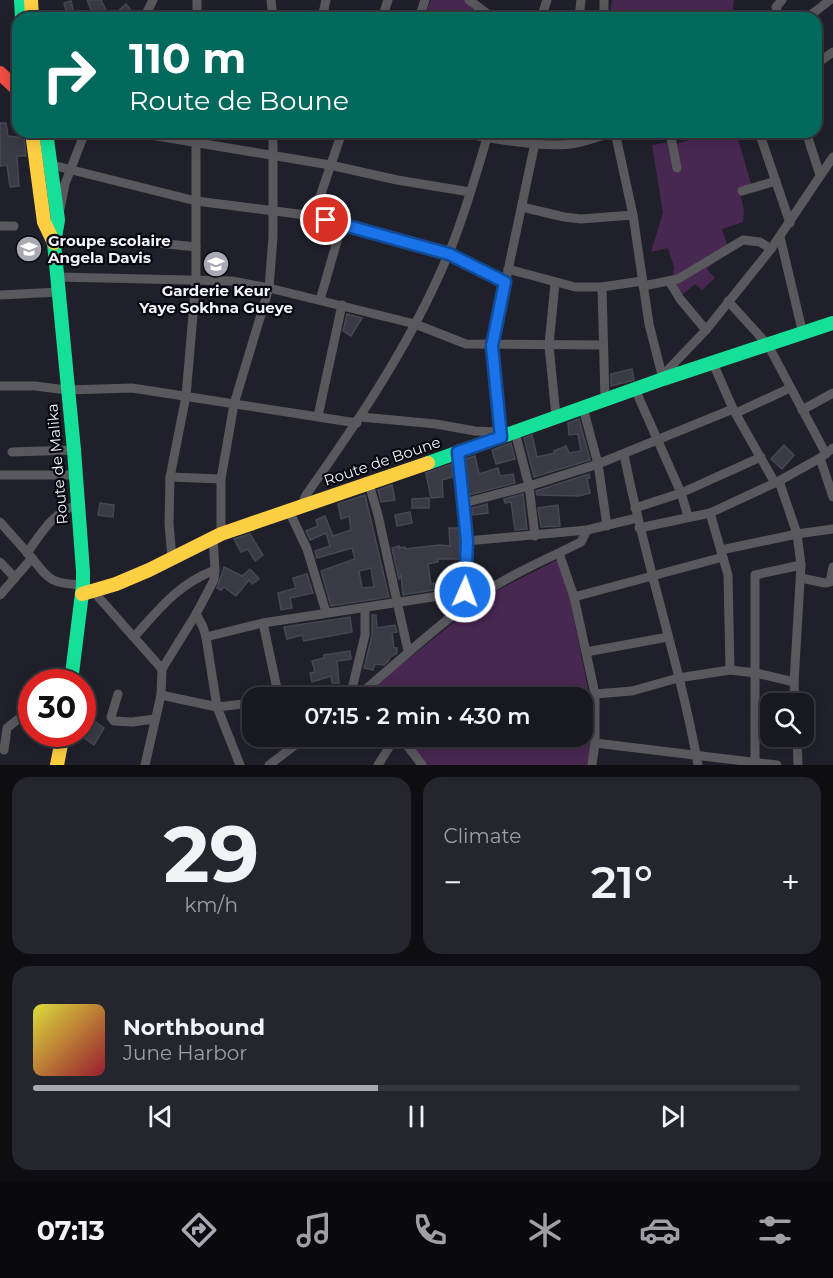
<!DOCTYPE html>
<meta charset="utf-8">
<style>
body{margin:0;font-family:Montserrat,sans-serif;background:#25252d;color:#f1f3f6;height:100vh;display:flex;flex-direction:column;font-size:22px;white-space:nowrap}
*{box-sizing:border-box;margin:0}
p{font-size:20px;color:#9fa0a5}
.icon{flex:none;width:33px;height:33px;fill:none;stroke:currentColor;stroke-width:2;stroke-linecap:round;stroke-linejoin:round}
.map{position:relative;height:765px;overflow:hidden}
.side{display:flex;flex-direction:column;gap:12px;padding:12px;background:#0d0d12;flex:1}
.side>*{flex:none}
.banner{position:absolute;left:12px;top:12px;width:810px;height:126px;border-radius:18px;box-shadow:0 3px 15px #0003,0 0 0 2px #36373e;background:#00695c;color:#fff;overflow:hidden}
.controls{position:absolute;left:760px;top:693px;display:grid;gap:12px}
.controls a{display:grid;place-items:center;width:54px;height:54px;border-radius:12px;background:#181820;box-shadow:0 3px 15px #0003,0 0 0 2px #36373e;font-size:30px}
.speed{position:absolute;left:18px;top:669px;display:flex;gap:12px;font-size:30px;font-weight:700;text-align:center}
.speed>*{display:grid;place-content:center;width:78px;height:78px;border-radius:50%;background:#181820;box-shadow:0 3px 15px #0003,0 0 0 2px #36373e;line-height:1}
.speed .limit{border:9px solid #d22;background:#fff;color:#111}
.pin{position:absolute;display:grid;place-items:center;width:51px;height:51px;color:#fff;margin:-26px;border:3px solid #fff;border-radius:50%;box-shadow:0 2px 6px #0007}
.me{position:absolute;width:66px;margin:-33px;rotate:2deg;stroke-linejoin:round;filter:drop-shadow(0 0 4px #0008)}
.turn{display:flex;align-items:center;gap:21px;height:126px;padding:0 18px;font-size:27px}
.turn .icon{width:78px;height:78px;stroke-width:2.5}
.turn b{display:block;font-size:42px;line-height:51px}
.big{font-size:45px;font-weight:600;line-height:1.1}
.side .tile{flex:1;display:flex;flex-direction:column;justify-content:center;gap:9px;min-width:0;padding:0 21px;border-radius:18px;background:#25252d}
.side .dial{align-items:center;gap:0}
.dial b{font-size:78px;line-height:1}
.song{display:flex;align-items:center;gap:18px}
.cover{width:72px;height:72px;border-radius:9px;background:linear-gradient(135deg,hsl(60 70% 55%),hsl(350 70% 35%))}
.played{height:6px;border-radius:3px;background:linear-gradient(90deg,#a9a9b4 45%,#36373e 45%)}
.keys{display:flex;justify-content:space-around;direction:ltr}
.heat{display:flex;justify-content:space-between;align-items:center;font-size:33px;direction:ltr}
.side .tiles{flex:1;display:grid;gap:12px;grid-template-columns:1fr 1fr}
.tile:last-child{grid-column:span 2}
.trip{position:absolute;left:242px;top:687px;width:351px;height:60px;border-radius:18px;background:#181820;box-shadow:0 3px 15px #0003,0 0 0 2px #36373e;font-weight:600;line-height:60px;text-align:center}
.tab-bar{display:flex;height:96px;justify-content:space-around;align-items:center;background:#0a0a0d;color:#9fa0a5}
.tab-bar .icon{width:42px;height:42px}
.tab-bar .current{color:#a9a9b4}
.tab-bar b{font-size:27px;color:#f1f3f6}
.map>svg:first-child{display:block}
.green{fill:#482751}
.building{fill:#393b44;stroke:#454851;stroke-width:1.5;fill-rule:evenodd}
.lines{fill:none;stroke-linecap:round;stroke-linejoin:round}
.street{stroke:#59585c;stroke-width:9}
.fast{stroke:#16e098;stroke-width:14}
.slow{stroke:#ffcf43;stroke-width:14}
.jam{stroke:#f24e42;stroke-width:14}
.route-casing{stroke:#114b97;stroke-width:15}
.route{stroke:#1a73e8;stroke-width:10}
.labels{text-anchor:middle;dominant-baseline:central;stroke-width:4.5;stroke-linejoin:round;paint-order:stroke}
.poi-label{font-size:15px;font-weight:bold;fill:#f3f3fd;stroke:#070710;text-anchor:start}
.street-label{font-size:15px;fill:#f3f3fd;stroke:#070710}
</style>
<div class="map">
<svg width="833" height="765" viewBox="0 0 833 765">
<rect width="100%" height="100%" fill="#20202b"/>
<!-- green -->
<g class="green">
<path d="M431,0h36l24,18h-67z"/>
<path d="M612,0h122l-2,18h-123z"/>
<path d="M691,132h23l2,2 20,-2 15,52 -12,5 5,21 -1,12 -21,7 7,21 -22,19 8,9 -13,12 -7,-6 -13,11 -10,-13 2,-15 -6,-19 -17,4 12,-39 -11,-68 23,-4 1,3 17,-5z"/>
<path d="M559,559l11,40 23,115 -3,51h-170l-20,-28 182,-1v-38l-201,-1 -6,-12 115,-91z"/>
</g>
<!-- building -->
<g class="building">
<path d="M87,0h14l9,18 16,-14 11,14h-36l-5,-7 -4,1z"/>
<path d="M71,1l4,17h-7l-4,-15z"/>
<path d="M0,123h6l2,13 16,2 2,18h-9l2,30 -9,1 -3,-22 -7,1z"/>
<path d="M347,314l15,4 -11,18 -8,-5z"/>
<path d="M632,369l2,11 -23,6v-12z"/>
<path d="M579,419l11,41 -56,17 -10,-39 8,-3 5,22 18,-4 -1,-2 12,-5 3,7 12,-2 -3,-17 -9,1 -1,-12z"/>
<path d="M511,443l4,16 -19,5 -4,-14z"/>
<path d="M784,445l10,10 -12,14 -11,-10z"/>
<path d="M475,456l4,18 19,-6 2,8 13,-2 2,9 -46,12 -4,-36z"/>
<path d="M452,464l1,13 -11,3 1,17 -12,1 -5,-25z"/>
<path d="M589,474l1,4h-3l3,15 -11,3 -42,-1 -1,-4z"/>
<path d="M392,485l3,15 -14,2 -3,-12z"/>
<path d="M523,494l4,35 -12,1 -4,-28 -6,1 -1,-4z"/>
<path d="M365,495l24,102 -58,9 -10,-35 34,-12 -3,-11 -35,10 -2,-7 15,-5 -4,-13 -16,7 -4,-9 12,-5 -2,-6 9,-4 8,20 18,-6 -2,-14 -8,3 -3,-15zM371,568l3,19 -12,1 -3,-17z"/>
<path d="M429,498v10h-17v-9z"/>
<path d="M100,503l14,2 -1,12 -15,-2z"/>
<path d="M487,504l1,9 -15,2 -1,-7z"/>
<path d="M558,505l2,21 -19,1 -3,-19z"/>
<path d="M410,512l2,11 -15,3 -2,-11z"/>
<path d="M449,528h10l1,31h-23l1,3 -10,2 3,20 13,-3v-6h15l-1,11 -55,9 -2,-20 -2,4 -7,-31 7,-2v2l6,-1v2l34,-4 11,1z"/>
<path d="M250,534l13,21 -8,6 -7,-12 -7,3 -7,-13z"/>
<path d="M224,567l18,9 8,-7 9,10 -7,5 -3,-4 -13,16 -12,-9 -3,3 -4,-2z"/>
<path d="M307,574l6,19 -23,5 2,10 -11,2 -3,-17 18,-5 -3,-10z"/>
<path d="M372,615h4l1,13 18,-3 2,7 -5,1 2,15h3v5l-7,4 -1,3 -5,5 -9,-1 -2,6 -9,-2 8,-32z"/>
<path d="M350,617l2,15 -48,9 -2,-6 -15,4 -3,-12z"/>
<path d="M350,651l1,8 -14,2 2,22h-7l-1,-7 -19,6 -2,-9 5,-1 -3,-11 12,-3v-3z"/>
<path d="M91,719l13,9 -10,17 -14,-10z"/>
</g>
<g class="lines">
<!-- street -->
<g class="street">
<path d="M271,0l2,18"/>
<path d="M469,0l24,18"/>
<path d="M144,18l9,-18"/>
<path d="M197,18v-18"/>
<path d="M322,18l4,-18"/>
<path d="M382,18l6,-18"/>
<path d="M419,18l6,-18"/>
<path d="M541,18l6,-18"/>
<path d="M579,18l2,-18"/>
<path d="M604,18v-18"/>
<path d="M779,18l-3,-11 6,-7"/>
<path d="M807,18l23,-18"/>
<path d="M816,64l17,-12"/>
<path d="M133,132l197,33 67,15 73,12"/>
<path d="M458,132c30,6 83,16 113,12 14,-2 27,-7 41,-12"/>
<path d="M615,132l18,83 16,109 14,55"/>
<path d="M670,132l7,36"/>
<path d="M759,132l31,91"/>
<path d="M806,132l14,43"/>
<path d="M52,165l144,36 102,13 28,6 123,34 56,28"/>
<path d="M742,191l34,-10"/>
<path d="M522,207l42,10 17,2 52,-4"/>
<path d="M60,209l5,-25 20,-52"/>
<path d="M313,217l29,-85"/>
<path d="M0,226h14"/>
<path d="M780,237l23,97"/>
<path d="M148,242l48,5"/>
<path d="M508,269l67,18h27l40,-6"/>
<path d="M58,277l174,4 37,7 146,36 51,20 137,1"/>
<path d="M669,281l11,18 26,31"/>
<path d="M555,283l-6,62 7,72"/>
<path d="M643,286l35,-7 65,-39 17,2 11,7"/>
<path d="M602,287l3,113"/>
<path d="M0,295l59,-3"/>
<path d="M320,300l22,-76"/>
<path d="M728,301l40,44 58,109"/>
<path d="M713,363l20,46 42,74"/>
<path d="M662,376l44,-46 65,-81 62,-92"/>
<path d="M0,386h35l32,4 65,-2 225,35"/>
<path d="M635,389l46,104 7,23"/>
<path d="M583,408l15,56 9,62"/>
<path d="M802,410l31,-17"/>
<path d="M736,413l54,-25"/>
<path d="M318,416l24,-111"/>
<path d="M361,417l75,7 39,7 26,1"/>
<path d="M515,432l14,54 6,50"/>
<path d="M501,437l-9,-91 43,-203v-11"/>
<path d="M12,452l62,-2"/>
<path d="M457,452l10,89 -2,51"/>
<path d="M624,454c20,105 55,206 74,311"/>
<path d="M820,458l13,39"/>
<path d="M0,475h76"/>
<path d="M170,477l51,2"/>
<path d="M779,481l18,53 4,31 -7,117 1,22"/>
<path d="M369,484l9,31 30,136"/>
<path d="M464,503l65,-17 69,-22 135,-55"/>
<path d="M301,507l5,-12c54,-76 106,-154 142,-240 16,-37 27,-78 39,-117"/>
<path d="M635,508l46,-15 80,-36"/>
<path d="M289,511l18,38 19,63"/>
<path d="M710,513l18,62 2,95"/>
<path d="M0,522l32,36 -32,37"/>
<path d="M639,528l71,-15 69,-32 41,-23 13,-10"/>
<path d="M221,534v-55l13,-75 35,-116 4,-51v-105"/>
<path d="M467,541l120,-11 50,-12"/>
<path d="M721,550l76,-16 36,-5"/>
<path d="M27,553c15,-21 26,-41 51,-48"/>
<path d="M559,553l15,44 21,97v49l-3,22"/>
<path d="M32,558c19,25 21,25 51,27"/>
<path d="M172,558l-3,-34 1,-47 16,-81 10,-116v-148"/>
<path d="M0,562l15,16"/>
<path d="M801,578l24,5 5,-1 3,-15"/>
<path d="M93,591l69,78"/>
<path d="M574,597l149,-40"/>
<path d="M196,614l7,13 3,10 11,70 23,58"/>
<path d="M263,623l16,75"/>
<path d="M134,637c26,-29 44,-53 81,-67"/>
<path d="M206,637l57,-14 202,-31 14,4"/>
<path d="M586,652l82,-15"/>
<path d="M370,686l7,12"/>
<path d="M351,693l14,-58v-26"/>
<path d="M118,694l-7,23 3,4 18,1 23,-3"/>
<path d="M595,694l37,-3 46,-13 52,-8 26,3 38,9"/>
<path d="M161,695l56,12 35,-4"/>
<path d="M300,698l57,-5"/>
<path d="M355,698c42,-34 80,-72 124,-102 32,-22 68,-37 102,-54l6,-12"/>
<path d="M400,736l22,29"/>
<path d="M797,736l1,29"/>
<path d="M595,743l182,22"/>
<path d="M4,750l3,-22 10,-8 15,-2"/>
<path d="M755,762v-187l46,-10"/>
<path d="M145,765l16,-70 1,-26 34,-55 18,-34 1,-10 -2,-33"/>
<path d="M269,765l38,-29"/>
<path d="M378,765l18,-29"/>
</g>
<!-- fast -->
<g class="fast">
<path d="M21,0l1,18"/>
<path d="M46,132l12,88 -4,23 20,207 9,121v14l-12,97"/>
<path d="M428,463l235,-84 170,-56"/>
</g>
<!-- slow -->
<g class="slow">
<path d="M31,0l1,18"/>
<path d="M32,132l12,90 10,21"/>
<path d="M82,594l34,-10 33,-14 72,-36 207,-71"/>
<path d="M57,765l6,-31"/>
</g>
<!-- jam -->
<path class="jam" d="M0,73l18,17"/>
</g>
<g class="lines">
<defs>
<path id="route" d="M326,220l123,34 56,28 -13,64 9,91 -43,15 9,89 -2,51"/>
</defs>
<!-- route casing -->
<use href="#route" class="route-casing"/>
<!-- route -->
<use href="#route" class="route"/>
</g>
<!-- icons -->
<defs>
<symbol id="school-disc" viewBox="-11 -11 22 22"><circle r="9.5" fill="#a9a9b4" stroke="#070710"/><path d="M0-5L7-2L0 1L-7-2ZM-4 1L0 2.5L4 1V4Q0 6-4 4Z" fill="#fff"/></symbol>
</defs>
<g fill-rule="evenodd">
<use href="#school-disc" x="14" y="234" width="30" height="30"/>
<use href="#school-disc" x="201" y="249" width="30" height="30"/>
</g>
<g class="labels">
<!-- poi labels -->
<g class="poi-label">
<text x="48" y="240">Groupe scolaire<tspan x="48" dy="17">Angela Davis</tspan></text>
<text x="216" y="290" text-anchor="middle">Garderie Keur<tspan x="216" dy="17">Yaye Sokhna Gueye</tspan></text>
</g>
<!-- street labels -->
<g class="street-label">
<text transform="translate(382 461) rotate(-19)">Route de Boune</text>
<text transform="translate(57 464) rotate(-95)">Route de Malika</text>
</g>
</g>
</svg>
<div class="controls">
<a><svg class="icon" aria-label="search" viewBox="0 0 24 24"><circle cx="10" cy="10" r="6"/><path d="M15 15l6 6"/></svg></a>
</div>
<div class="speed"><div class="limit">30</div></div>
<div class="pin" style="left:326px;top:220px;background:#d93025"><svg class="icon" aria-label="arrive" viewBox="0 0 24 24"><path d="M6 21V4h12l-3 4 3 4H6"/></svg></div>
<svg class="me" style="left:465px;top:592px" viewBox="-20 -20 40 40"><circle r="17" fill="#1a73e8" stroke="#fff" stroke-width="3"/><path d="M0-11L8 9 0 5-8 9z" fill="#fff"/></svg>
<div class="trip">07:15 · 2 min · 430 m</div>
<div class="banner">
<div class="turn"><svg class="icon" aria-label="right" viewBox="0 0 24 24"><path d="M7 20v-9h11M14 6l5 5-5 5"/></svg><div><b>110 m</b>Route de Boune</div></div>
</div>
</div>
<section class="side">
<div class="tiles">
<div class="tile dial"><b>29</b><p>km/h</p></div>
<div class="tile"><p>Climate</p>
<div class="heat"><a>−</a><b class="big">21°</b><a>+</a></div>
</div>
<div class="tile">
<div class="song"><i class="cover"></i><div><b>Northbound</b><p>June Harbor</p></div></div>
<div class="played"></div>
<div class="keys"><svg class="icon" aria-label="previous" viewBox="0 0 24 24"><path d="M18 5L8 12l10 7zM5 5v14"/></svg><svg class="icon" aria-label="pause" viewBox="0 0 24 24"><path d="M8 5v14M16 5v14"/></svg><svg class="icon" aria-label="next" viewBox="0 0 24 24"><path d="M6 5l10 7-10 7zM19 5v14"/></svg></div>
</div>
</div>
</section>
<nav class="tab-bar">
<b>07:13</b>
<svg class="icon current" aria-label="directions" viewBox="0 0 24 24"><path d="M12 3l9 9-9 9-9-9zM9 14v-3h6M13 9l2 2-2 2"/></svg>
<svg class="icon" aria-label="music" viewBox="0 0 24 24"><path d="M9 18V5l10-2v13"/><circle cx="6" cy="18" r="3"/><circle cx="16" cy="16" r="3"/></svg>
<svg class="icon" aria-label="phone" viewBox="0 0 24 24"><path d="M5 4h4l2 5-3 2q2 4 5 5l2-3 5 2v4C11 20 4 13 5 4z"/></svg>
<svg class="icon" aria-label="climate" viewBox="0 0 24 24"><path d="M12 3v18M4 7l16 10M4 17L20 7"/></svg>
<svg class="icon" aria-label="car" viewBox="0 0 24 24"><path d="M5 17H2v-5l4-1 3-4h7l3 4 3 1v5h-3M9 17h6M6 11h13"/><circle cx="7" cy="17" r="2"/><circle cx="17" cy="17" r="2"/></svg>
<svg class="icon" aria-label="filters" viewBox="0 0 24 24"><path d="M4 7h16M4 17h16"/><circle cx="9" cy="7" r="2"/><circle cx="15" cy="17" r="2"/></svg>
</nav>
